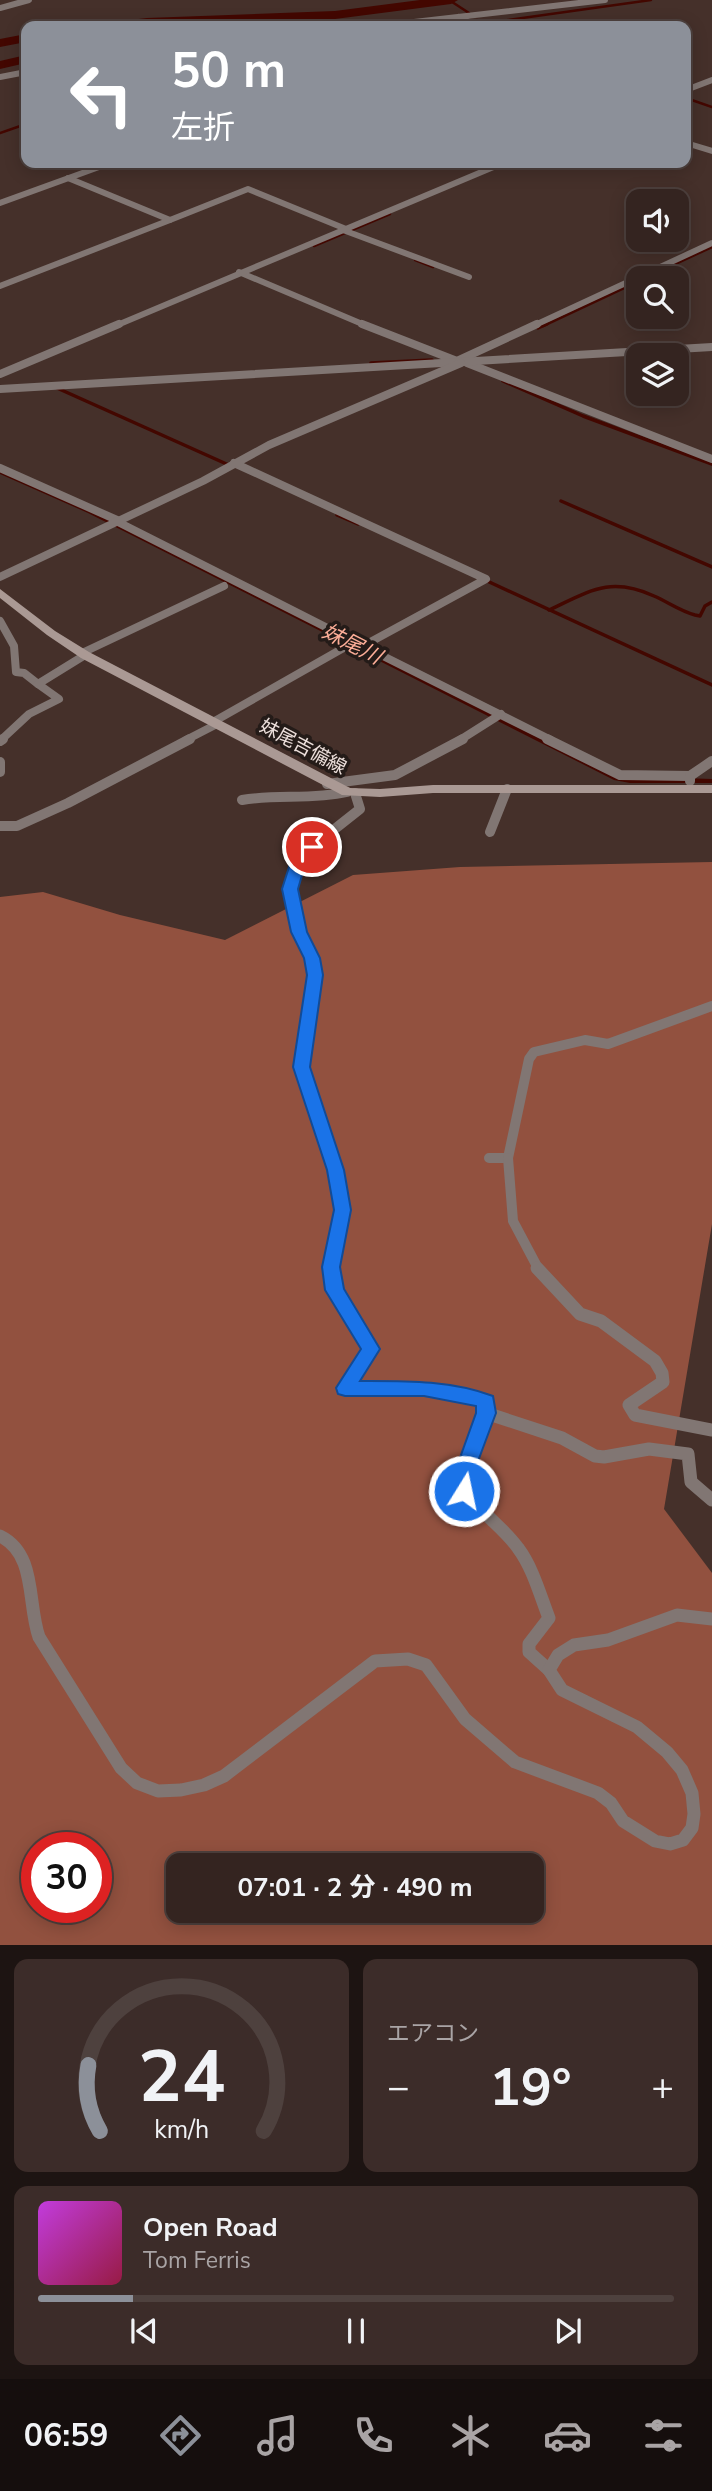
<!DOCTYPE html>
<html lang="ja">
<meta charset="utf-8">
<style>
body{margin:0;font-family:"Nunito Sans","Noto Sans JP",sans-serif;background:#3c2c29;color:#f1f3f6;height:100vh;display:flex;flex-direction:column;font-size:26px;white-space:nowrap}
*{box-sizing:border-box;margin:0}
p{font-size:23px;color:#a9a4a5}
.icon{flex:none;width:38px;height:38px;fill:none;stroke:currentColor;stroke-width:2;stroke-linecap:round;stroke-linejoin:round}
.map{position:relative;height:1945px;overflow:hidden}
.sheet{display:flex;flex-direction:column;gap:14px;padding:14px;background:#1d1412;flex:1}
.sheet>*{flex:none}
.guide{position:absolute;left:21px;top:21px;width:670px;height:147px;border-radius:14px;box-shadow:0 4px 18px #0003,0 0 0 2px #4e413e;background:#8c9099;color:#fff;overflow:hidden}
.fabs{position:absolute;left:626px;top:189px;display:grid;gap:14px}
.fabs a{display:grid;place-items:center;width:63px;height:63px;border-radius:14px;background:#342420;box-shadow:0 4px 18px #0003,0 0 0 2px #4e413e;font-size:35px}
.speed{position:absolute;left:21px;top:1832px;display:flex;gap:14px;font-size:35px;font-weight:700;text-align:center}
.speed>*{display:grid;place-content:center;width:91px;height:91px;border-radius:50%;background:#342420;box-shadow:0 4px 18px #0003,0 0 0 2px #4e413e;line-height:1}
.speed .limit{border:10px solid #d22;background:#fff;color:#111}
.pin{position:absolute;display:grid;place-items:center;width:60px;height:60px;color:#fff;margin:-30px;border:4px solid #fff;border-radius:50%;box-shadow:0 2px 7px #0007}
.me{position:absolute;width:77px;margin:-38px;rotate:10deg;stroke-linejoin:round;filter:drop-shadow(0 0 5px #0008)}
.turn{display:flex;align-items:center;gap:24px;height:147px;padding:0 35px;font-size:32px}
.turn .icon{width:91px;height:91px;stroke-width:2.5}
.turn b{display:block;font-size:49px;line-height:60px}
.big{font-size:52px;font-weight:700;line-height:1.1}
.sheet .widget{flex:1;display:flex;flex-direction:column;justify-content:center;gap:10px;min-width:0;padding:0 24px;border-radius:14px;background:#3c2c29}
.sheet .dial{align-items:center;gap:0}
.dial svg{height:182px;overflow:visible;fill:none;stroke:#4e413e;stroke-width:7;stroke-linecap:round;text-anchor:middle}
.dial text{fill:#f1f3f6;stroke:none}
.song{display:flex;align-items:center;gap:21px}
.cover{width:84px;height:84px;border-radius:10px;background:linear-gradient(135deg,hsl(290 70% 55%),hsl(340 70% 35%))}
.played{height:7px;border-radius:4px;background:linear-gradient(90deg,#8c9099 15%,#4e413e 15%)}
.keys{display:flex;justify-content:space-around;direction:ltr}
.heat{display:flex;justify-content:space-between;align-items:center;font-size:38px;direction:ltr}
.sheet .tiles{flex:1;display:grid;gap:14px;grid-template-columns:1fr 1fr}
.widget:last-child{grid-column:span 2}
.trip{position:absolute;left:166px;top:1853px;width:378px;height:70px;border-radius:14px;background:#342420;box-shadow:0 4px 18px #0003,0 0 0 2px #4e413e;font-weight:700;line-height:70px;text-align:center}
.tab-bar{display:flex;height:112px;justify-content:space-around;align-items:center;background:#150e0d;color:#a9a4a5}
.tab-bar .icon{width:49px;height:49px}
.tab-bar .active{color:#8c9099}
.tab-bar b{font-size:32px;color:#f1f3f6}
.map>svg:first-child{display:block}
.forest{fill:#92513f;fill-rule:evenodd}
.water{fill:#430700}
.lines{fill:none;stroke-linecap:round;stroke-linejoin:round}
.stream-far1{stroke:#430700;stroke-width:2.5}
.stream{stroke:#430700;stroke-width:3.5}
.river{fill:#430700;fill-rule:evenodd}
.minor-far3{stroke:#817673;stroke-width:6}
.minor-far2{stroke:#817673;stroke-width:8}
.minor-far1{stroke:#817673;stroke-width:10}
.minor{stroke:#817673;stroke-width:13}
.secondary{fill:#aa9994;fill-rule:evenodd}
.route{fill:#1a73e8;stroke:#114b97;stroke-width:2}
.labels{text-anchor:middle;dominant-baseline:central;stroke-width:7;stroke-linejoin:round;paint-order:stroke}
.street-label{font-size:19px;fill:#ecdfdb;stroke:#241b18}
.water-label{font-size:21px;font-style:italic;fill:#fcad97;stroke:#241b18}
</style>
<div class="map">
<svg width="712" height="1945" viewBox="0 0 712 1945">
<rect width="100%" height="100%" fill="#45302a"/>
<!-- forest -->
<path class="forest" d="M712,862v362l-48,285 48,64v372h-712v-1048l43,-5 77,23 105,25 128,-65 107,-8zM37,1848h59v60h-59zM178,1866h354v45h-354z"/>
<!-- water -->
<path class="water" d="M0,471l85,36 534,269 93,3v4h-82l-16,-3 -526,-267 -88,-39z"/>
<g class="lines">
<!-- stream-far1 -->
<g class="stream-far1">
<path d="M429,0l6,3"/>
<path d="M449,0l20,13"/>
<path d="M477,20l4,4"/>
<path d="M489,26l5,-1v-3l157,-22"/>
<path d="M686,98l26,9"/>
<path d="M0,133l26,-9"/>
<path d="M501,167l9,-4"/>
<path d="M314,246l76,-32"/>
<path d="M415,260l18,7"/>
<path d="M645,278l67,-31"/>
<path d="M543,326l96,-45"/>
</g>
<!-- stream -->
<g class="stream">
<path d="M538,328l9,-4"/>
<path d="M371,363l61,-3"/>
<path d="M503,381l80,35 129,48"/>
<path d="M57,388l174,78"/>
<path d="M561,501l151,66"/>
<path d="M337,515l21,9"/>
<path d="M485,580l227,105"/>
<path d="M549,610c41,-19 61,-34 105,-14 14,6 26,15 41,19l5,1 5,-10 7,-4"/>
</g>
<!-- river -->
<g class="river">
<path d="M420,0h38l-7,4 -116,15 -229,7 7,-4 34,-4 188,-7z"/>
<path d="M26,34v8l-26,5v-8z"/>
<path d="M26,55v8l-26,6v-8z"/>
</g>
<!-- minor-far3 -->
<g class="minor-far3">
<path d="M0,8l29,-8"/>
<path d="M459,17l16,8 -3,1"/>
<path d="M379,26l226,-26"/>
<path d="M0,77l26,-5"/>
<path d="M686,90l26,-10"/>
<path d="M686,143l26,8"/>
<path d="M68,178l102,42 78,-31 98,40"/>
<path d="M0,203l110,-40"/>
<path d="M343,230l126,47"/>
<path d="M239,272l128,54"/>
<path d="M0,286l170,-66"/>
<path d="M115,326l388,-163"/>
<path d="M533,326l179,-83"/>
</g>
<!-- minor-far2 -->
<g class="minor-far2">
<path d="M362,324l95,37 80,-37"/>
<path d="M467,363l245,96"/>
<path d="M0,374l119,-50"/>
<path d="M0,389l712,-42"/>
<path d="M0,468l117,52"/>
<path d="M116,521l247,125 123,-67 -252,-116"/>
<path d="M0,577l203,-96 66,-36 192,-82"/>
<path d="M0,621l14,25 2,26 8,1 14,11"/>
<path d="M363,646l188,94"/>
<path d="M82,653l142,-67"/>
<path d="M213,722l141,-80"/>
<path d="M1,740l28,-26 30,-15 -21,-15 47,-29"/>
<path d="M186,740l31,-16"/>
<path d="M460,740l41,-26"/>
</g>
<!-- minor-far1 -->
<g class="minor-far1">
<path d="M547,739l73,36 70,1"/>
<path d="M0,741l3,-2"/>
<path d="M0,762v10"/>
<path d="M690,781v-5l22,-15"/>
<path d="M327,784l68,-9 68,-36"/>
<path d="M242,800c35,-6 70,0 105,-8"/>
<path d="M0,826h17l51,-23 122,-64"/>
<path d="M490,832l17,-43"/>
<path d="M489,1158h19l21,-99 5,-7 51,-12 23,4 104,-38"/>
<path d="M508,1158l5,63 26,49"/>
<path d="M331,1270l12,-60 -8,-40 -33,-103 13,-92 -3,-17 -13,-26 -9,-43 7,-25 15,-17 48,-38 -5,-16"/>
</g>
<!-- minor -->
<g class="minor">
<path d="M331,1268l4,22 36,59 -26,39 89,2 52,12v11l-24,68c11,28 39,43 56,67 15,20 22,47 31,70l-20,26v8l20,18"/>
<path d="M537,1268l43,46 21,7 54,40 7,12 1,9 -34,23 6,10 77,15"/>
<path d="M486,1413l76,25 33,18 9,1 45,-8 39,5 3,28 21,18"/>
<path d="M0,1536c37,18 27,67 39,101l82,131 16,15 21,8 23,-1 23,-5 20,-9 151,-115 33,-2 18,6 39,54 50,43 83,31 13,10 12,18 32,20 15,3 13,-4 9,-12 2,-14 -2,-21 -10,-23 -15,-18 -30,-25 -75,-37 -13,-20 9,-15 16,-10 34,-5 69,-25 35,4"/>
</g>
<!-- secondary -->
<path class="secondary" d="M0,589l55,42 34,21 261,136 30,1 53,-4h279v8h-279l-53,4 -38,-2 -261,-137 -34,-23 -47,-37z"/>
</g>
<!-- route -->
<path class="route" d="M312,843l8,4 -15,18 -7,24 9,43 13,26 3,17 -13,92 34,103 7,40 -11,57 4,22 36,60 -20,32c45,0 90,-1 133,15l3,17 -25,67 3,11 -3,5 -7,3 -7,-3 -5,-16 24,-67v-7l-52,-10h-79l-7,-2 -2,-6 25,-39 -36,-59 -3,-23 12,-57 -7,-40 -34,-103 14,-92 -3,-17 -13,-26 -9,-43 8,-25 17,-20z"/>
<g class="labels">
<!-- street labels -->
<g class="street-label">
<text transform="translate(303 747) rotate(28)">妹尾吉備線</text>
</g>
<!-- water labels -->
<g class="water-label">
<text transform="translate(352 644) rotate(27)">妹尾川</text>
</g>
</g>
</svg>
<div class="fabs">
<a><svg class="icon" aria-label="sound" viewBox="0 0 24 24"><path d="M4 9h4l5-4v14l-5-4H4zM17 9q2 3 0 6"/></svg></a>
<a><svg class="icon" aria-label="search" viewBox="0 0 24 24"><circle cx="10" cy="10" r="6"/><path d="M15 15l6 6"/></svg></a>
<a><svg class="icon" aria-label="layers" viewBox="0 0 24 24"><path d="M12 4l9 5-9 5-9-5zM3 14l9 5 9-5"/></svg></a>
</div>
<div class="speed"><div class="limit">30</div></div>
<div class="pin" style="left:312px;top:847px;background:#d93025"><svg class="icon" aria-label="arrive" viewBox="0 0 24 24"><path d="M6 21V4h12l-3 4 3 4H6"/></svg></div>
<svg class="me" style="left:464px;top:1491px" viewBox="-20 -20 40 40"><circle r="17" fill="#1a73e8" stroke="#fff" stroke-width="3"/><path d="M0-11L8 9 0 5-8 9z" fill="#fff"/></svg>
<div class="trip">07:01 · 2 分 · 490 m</div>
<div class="guide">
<div class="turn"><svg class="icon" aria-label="left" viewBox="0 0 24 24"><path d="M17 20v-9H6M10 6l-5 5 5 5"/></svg><div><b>50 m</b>左折</div></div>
</div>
</div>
<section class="sheet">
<div class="tiles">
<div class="widget dial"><svg viewBox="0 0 100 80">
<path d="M14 69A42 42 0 1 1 86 69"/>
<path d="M14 69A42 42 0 0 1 9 40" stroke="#8c9099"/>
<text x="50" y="56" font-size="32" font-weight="700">24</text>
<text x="50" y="72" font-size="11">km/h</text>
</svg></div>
<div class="widget"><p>エアコン</p>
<div class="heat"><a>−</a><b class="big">19°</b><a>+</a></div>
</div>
<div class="widget">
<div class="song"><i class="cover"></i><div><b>Open Road</b><p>Tom Ferris</p></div></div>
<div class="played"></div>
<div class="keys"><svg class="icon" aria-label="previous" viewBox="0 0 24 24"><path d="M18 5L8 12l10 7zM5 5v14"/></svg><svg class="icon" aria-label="pause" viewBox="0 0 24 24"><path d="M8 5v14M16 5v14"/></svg><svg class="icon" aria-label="next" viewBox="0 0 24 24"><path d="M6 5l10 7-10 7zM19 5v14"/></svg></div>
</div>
</div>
</section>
<nav class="tab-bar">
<b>06:59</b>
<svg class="icon active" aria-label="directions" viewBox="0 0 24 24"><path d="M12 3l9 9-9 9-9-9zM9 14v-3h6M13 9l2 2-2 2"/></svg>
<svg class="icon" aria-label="music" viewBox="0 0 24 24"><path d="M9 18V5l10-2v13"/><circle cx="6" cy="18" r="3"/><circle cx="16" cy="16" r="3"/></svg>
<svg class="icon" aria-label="phone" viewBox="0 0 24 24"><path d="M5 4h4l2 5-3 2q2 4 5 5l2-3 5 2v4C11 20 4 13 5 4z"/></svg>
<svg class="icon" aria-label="climate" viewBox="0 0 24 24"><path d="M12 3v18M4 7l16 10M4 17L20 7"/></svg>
<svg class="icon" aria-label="car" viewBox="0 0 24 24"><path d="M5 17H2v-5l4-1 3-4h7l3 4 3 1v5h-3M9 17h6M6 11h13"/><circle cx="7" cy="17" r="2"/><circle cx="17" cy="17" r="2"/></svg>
<svg class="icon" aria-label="filters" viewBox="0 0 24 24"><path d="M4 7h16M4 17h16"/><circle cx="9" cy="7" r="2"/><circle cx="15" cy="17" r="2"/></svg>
</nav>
